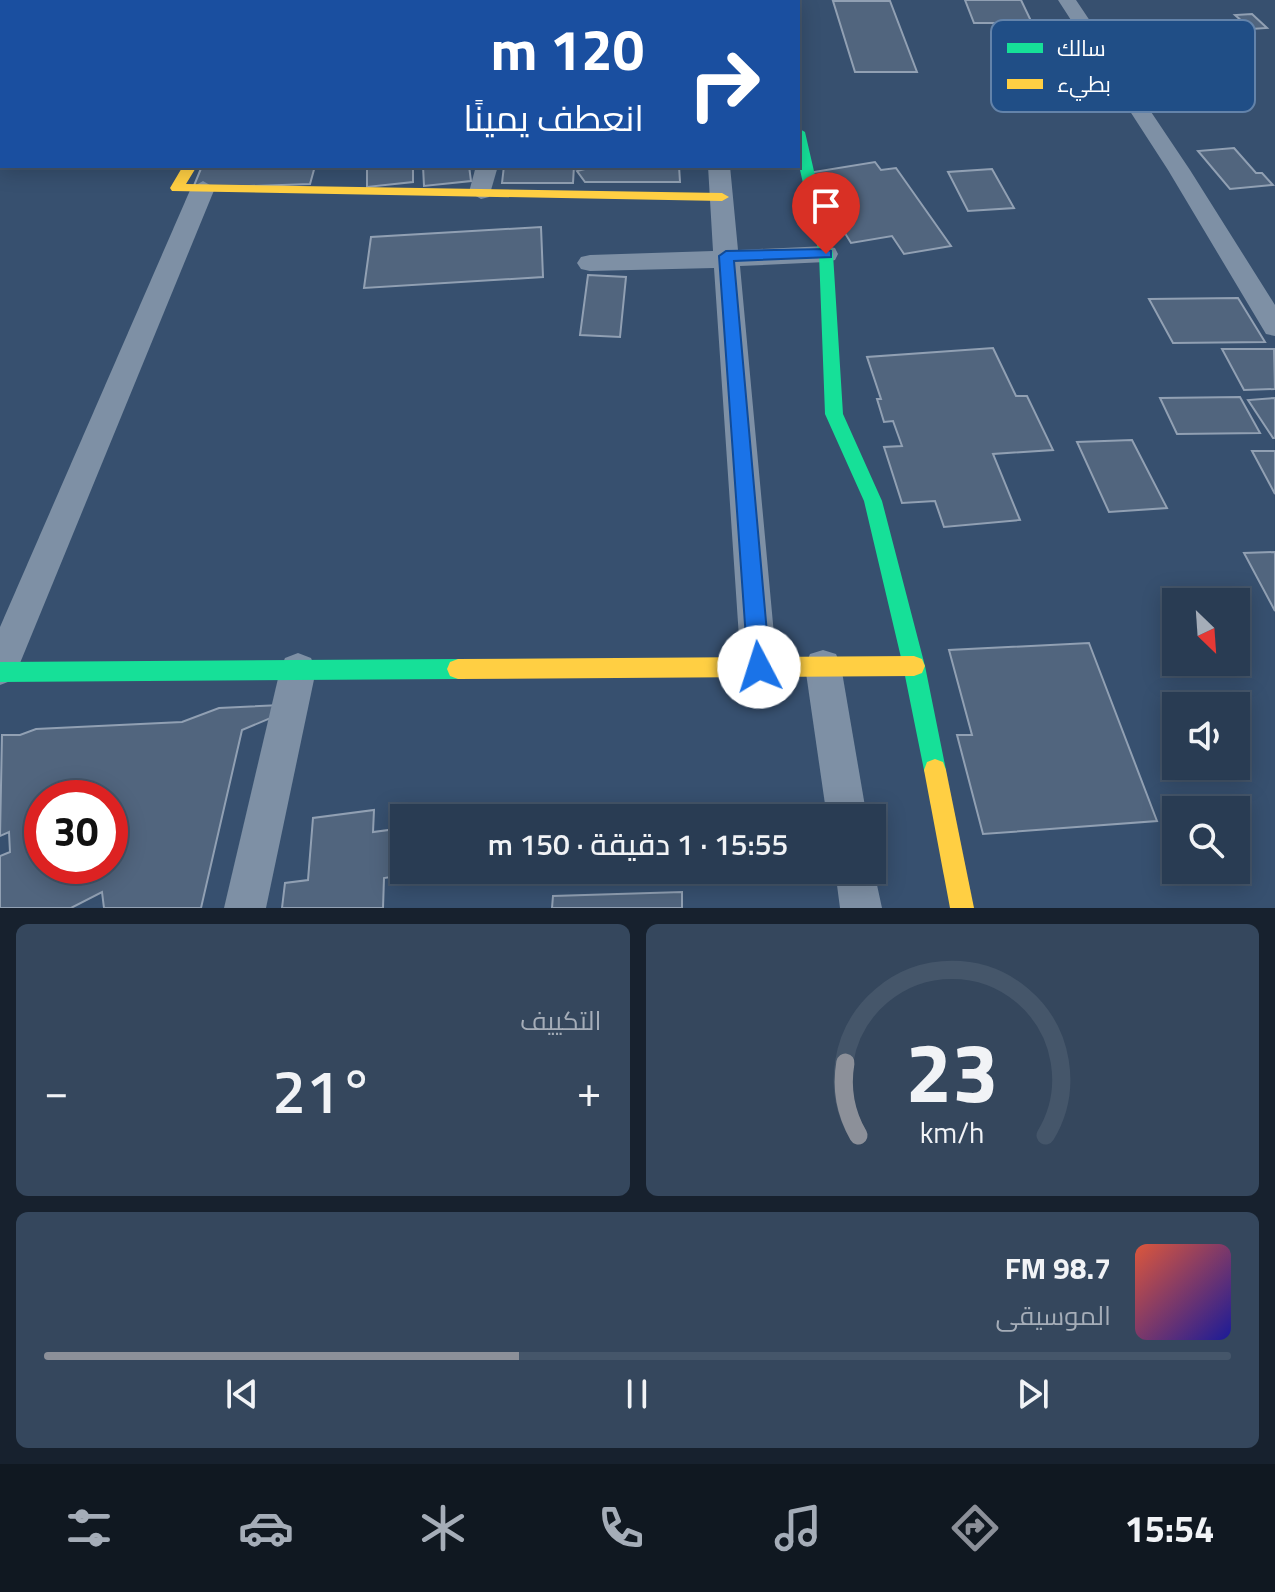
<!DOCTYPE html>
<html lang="ar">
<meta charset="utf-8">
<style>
body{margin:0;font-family:"Titillium Web",Cairo,sans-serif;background:#35475d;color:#f1f3f6;direction:rtl;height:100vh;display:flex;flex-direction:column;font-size:30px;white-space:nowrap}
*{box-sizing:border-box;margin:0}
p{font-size:26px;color:#a5adb8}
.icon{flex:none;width:44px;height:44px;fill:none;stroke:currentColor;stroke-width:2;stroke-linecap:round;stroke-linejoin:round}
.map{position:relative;height:908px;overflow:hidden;direction:ltr}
.details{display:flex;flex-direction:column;gap:16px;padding:16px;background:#17212e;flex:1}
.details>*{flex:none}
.guide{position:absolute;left:0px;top:0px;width:800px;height:168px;box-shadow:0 4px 20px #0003,0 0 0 2px #45566a;direction:rtl;background:#1a4fa0;color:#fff;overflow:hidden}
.needle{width:52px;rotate:155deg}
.tools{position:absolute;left:1162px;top:588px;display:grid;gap:16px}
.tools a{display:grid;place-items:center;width:88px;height:88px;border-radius:0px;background:#293c53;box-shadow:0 4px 20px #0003,0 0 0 2px #45566a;font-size:40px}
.speed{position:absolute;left:24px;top:780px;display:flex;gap:16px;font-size:40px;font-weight:700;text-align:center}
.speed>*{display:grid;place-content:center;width:104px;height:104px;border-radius:50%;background:#293c53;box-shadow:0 4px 20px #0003,0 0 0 2px #45566a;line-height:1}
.speed .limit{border:12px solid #d22;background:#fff;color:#111}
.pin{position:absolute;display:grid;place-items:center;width:68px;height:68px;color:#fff;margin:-82px -34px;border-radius:50% 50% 50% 0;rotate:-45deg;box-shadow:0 0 8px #0007}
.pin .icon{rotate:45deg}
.me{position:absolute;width:88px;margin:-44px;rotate:355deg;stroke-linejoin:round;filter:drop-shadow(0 0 6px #0008)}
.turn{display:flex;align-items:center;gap:28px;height:168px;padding:0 24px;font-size:36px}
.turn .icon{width:104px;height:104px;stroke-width:2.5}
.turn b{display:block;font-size:56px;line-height:68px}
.big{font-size:60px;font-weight:600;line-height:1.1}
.details .tile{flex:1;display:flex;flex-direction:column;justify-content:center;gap:12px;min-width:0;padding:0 28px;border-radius:12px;background:#35475d}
.details .dial{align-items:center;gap:0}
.dial svg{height:208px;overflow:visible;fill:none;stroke:#45566a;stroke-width:7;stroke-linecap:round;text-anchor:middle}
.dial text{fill:#f1f3f6;stroke:none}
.song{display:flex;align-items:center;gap:24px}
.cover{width:96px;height:96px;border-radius:12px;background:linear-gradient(135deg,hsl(10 70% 55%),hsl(240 70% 35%))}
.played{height:8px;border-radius:4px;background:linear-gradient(90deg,#8c9099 40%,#45566a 40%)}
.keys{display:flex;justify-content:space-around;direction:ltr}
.heat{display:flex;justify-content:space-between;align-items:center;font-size:44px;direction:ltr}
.details .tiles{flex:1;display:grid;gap:16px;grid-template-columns:1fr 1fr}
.tile:last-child{grid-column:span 2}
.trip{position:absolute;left:390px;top:804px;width:496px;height:80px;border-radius:0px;background:#293c53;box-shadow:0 4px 20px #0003,0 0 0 2px #45566a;font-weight:600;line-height:80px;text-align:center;direction:rtl}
.tabs{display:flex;height:128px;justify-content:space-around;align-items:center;background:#101821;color:#a5adb8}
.tabs .icon{width:56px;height:56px}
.tabs .on{color:#8c9099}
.tabs b{font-size:36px;color:#f1f3f6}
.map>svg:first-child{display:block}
.building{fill:#51657e;stroke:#91a0b3;stroke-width:2;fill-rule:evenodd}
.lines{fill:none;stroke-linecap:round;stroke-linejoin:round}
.street{fill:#7e90a5;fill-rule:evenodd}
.fast{fill:#16e098;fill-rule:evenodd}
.slow{fill:#ffcf43;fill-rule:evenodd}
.route{fill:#1a73e8;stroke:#114b97;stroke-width:2}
.key{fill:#204e86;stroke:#6383aa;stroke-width:2}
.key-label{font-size:22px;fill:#fff}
</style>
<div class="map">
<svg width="1275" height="908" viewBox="0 0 1275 908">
<rect width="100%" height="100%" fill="#37506f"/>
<!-- building -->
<g class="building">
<path d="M14,0h70l-72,2z"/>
<path d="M296,0h117l-118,2z"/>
<path d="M632,0h99v2h-101z"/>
<path d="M965,0h56l11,23h-58z"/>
<path d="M833,1h57l27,71h-62z"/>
<path d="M2,13v73h-2v-71z"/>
<path d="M1252,14l15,14 -16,1 -16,-14z"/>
<path d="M1234,148l22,25h6l11,12 -43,4 -32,-38z"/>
<path d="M875,162l6,8 15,-2 55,78 -47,8 -12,-18 -41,7 -43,-70z"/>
<path d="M202,166h113l-5,18 -117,4z"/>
<path d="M367,166h46v16l-46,5z"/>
<path d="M423,166h46l2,15 -47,5z"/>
<path d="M504,166h70l-1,17h-71z"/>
<path d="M597,166h82l1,16h-95l-8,-11z"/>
<path d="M992,169l22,39 -46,3 -20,-39z"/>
<path d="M541,227l2,50 -179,11 7,-51z"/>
<path d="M588,275l38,2 -6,60 -40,-2z"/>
<path d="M1238,298l27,44 -92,1 -24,-44z"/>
<path d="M993,348l23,48h11l26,54 -60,4 27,66 -76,7 -9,-26 -33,2 -18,-56 18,-1 -9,-25 -9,1 -7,-23h4l-14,-42z"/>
<path d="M1222,349h52l1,40 -31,1z"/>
<path d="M1240,397l20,36 -83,1 -17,-36z"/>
<path d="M1275,398v40h-2l-25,-38z"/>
<path d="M1132,440l35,68 -58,4 -32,-70z"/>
<path d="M1252,451h23v43z"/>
<path d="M1275,552v59l-31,-58z"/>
<path d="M1089,643l68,178 -174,13 -26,-99h15l-23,-85z"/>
<path d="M304,704l-62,26 -41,178h-97l-2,-16 -31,16h-71v-52l10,-4 -1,-20 -9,4 2,-101h18l16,-6 146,-7 37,-14zM42,798h68v68h-68z"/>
<path d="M374,810l-1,22 31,-4v42l19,2 -39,6 -1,30h-101l3,-25 23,-3 5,-62z"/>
<path d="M682,892v16h-130l1,-12z"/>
</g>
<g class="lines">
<!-- street -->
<g class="street">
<path d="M500,0h21l1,2h-21z"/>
<path d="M1058,0h18l114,170 85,135v31l-9,-2 -98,-164z"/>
<rect x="0" y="105" width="2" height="12"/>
<path d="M476,166h22l-9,31 -8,2 -12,-7z"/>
<path d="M708,166h22l8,84 88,-4 9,2 3,6 -3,6 -9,2 -86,4 37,401 -5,12 -13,4 -13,-4 -5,-12 -27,-399 -124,3 -9,-2 -4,-6 4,-6 9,-2 123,-4z"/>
<path d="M203,181l12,7 -197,480 -5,12 -13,5v-58l191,-439z"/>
<path d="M823,650l13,4 5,12 26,152h-40l-22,-152 5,-12z"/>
<path d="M298,653l13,5 5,12 -50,238h-42l56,-238 5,-12z"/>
<path d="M872,862l10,46h-42l-5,-38h37z"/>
</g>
<!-- fast -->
<g class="fast">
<rect x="762" y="0" width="12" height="2"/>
<path d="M798,128l7,4 28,122 10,160 39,87 43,165 21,104 -3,8 -8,3 -8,-3 -3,-8 -21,-104 -39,-165 -39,-87 -6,-160 -21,-93z"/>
<path d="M458,659l8,3 3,7 -3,7 -8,3 -458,3v-20z"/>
</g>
<!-- slow -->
<g class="slow">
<path d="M183,166h14l-11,18 536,9 7,4 -7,4 -550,-10 -2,-3z"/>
<path d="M914,656l8,3 3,7 -3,7 -8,3 -456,3 -8,-3 -3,-7 3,-7 8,-3z"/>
<path d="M935,759l8,3 3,8 28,138h-24l-26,-138 3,-8z"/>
</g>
</g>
<!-- route -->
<path class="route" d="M826,249l5,2v6l-97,4 36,406 -3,7 -8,3 -7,-3 -4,-7 -29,-411 7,-5z"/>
<!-- legend -->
<rect x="991" y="20" width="264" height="92" rx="12" class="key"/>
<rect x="1007" y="43" width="36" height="10" fill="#16e098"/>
<rect x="1007" y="79" width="36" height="10" fill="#ffcf43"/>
<g class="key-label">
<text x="1057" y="56">سالك</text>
<text x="1057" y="92">بطيء</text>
</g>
</svg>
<div class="tools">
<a><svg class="needle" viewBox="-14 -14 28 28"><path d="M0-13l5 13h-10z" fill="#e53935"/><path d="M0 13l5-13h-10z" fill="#a5adb8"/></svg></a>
<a><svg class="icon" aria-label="sound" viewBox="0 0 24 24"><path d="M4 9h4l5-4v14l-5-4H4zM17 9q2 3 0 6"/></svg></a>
<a><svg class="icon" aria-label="search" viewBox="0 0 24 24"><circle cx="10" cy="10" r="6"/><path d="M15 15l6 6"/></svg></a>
</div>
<div class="speed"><div class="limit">30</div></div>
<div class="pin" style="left:826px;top:254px;background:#d93025"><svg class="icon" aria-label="arrive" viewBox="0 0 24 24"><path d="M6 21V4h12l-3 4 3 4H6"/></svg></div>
<svg class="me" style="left:759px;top:667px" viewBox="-20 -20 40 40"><circle r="19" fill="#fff"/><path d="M0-13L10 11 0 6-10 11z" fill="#1a73e8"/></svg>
<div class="trip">15:55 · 1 دقيقة · 150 m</div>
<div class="guide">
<div class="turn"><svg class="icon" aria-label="right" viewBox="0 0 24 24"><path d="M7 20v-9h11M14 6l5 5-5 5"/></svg><div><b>120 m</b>انعطف يمينًا</div></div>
</div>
</div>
<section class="details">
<div class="tiles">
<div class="tile dial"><svg viewBox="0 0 100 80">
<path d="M14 69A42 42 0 1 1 86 69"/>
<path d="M14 69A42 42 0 0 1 9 41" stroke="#8c9099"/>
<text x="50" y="56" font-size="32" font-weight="700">23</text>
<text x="50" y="72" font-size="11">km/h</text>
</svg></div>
<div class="tile"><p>التكييف</p>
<div class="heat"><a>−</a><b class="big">21°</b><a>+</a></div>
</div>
<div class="tile">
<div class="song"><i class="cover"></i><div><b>98.7 FM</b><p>الموسيقى</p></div></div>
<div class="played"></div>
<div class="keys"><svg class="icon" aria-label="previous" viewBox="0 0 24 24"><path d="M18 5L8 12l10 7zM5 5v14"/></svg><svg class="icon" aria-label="pause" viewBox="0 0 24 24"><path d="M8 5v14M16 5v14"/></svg><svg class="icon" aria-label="next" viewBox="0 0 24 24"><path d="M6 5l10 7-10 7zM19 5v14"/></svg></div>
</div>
</div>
</section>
<nav class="tabs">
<b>15:54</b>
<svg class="icon on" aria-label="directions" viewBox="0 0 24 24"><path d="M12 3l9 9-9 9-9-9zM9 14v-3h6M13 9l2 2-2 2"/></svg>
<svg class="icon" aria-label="music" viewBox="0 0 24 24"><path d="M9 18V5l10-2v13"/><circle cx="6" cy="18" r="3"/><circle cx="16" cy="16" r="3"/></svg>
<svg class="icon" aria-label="phone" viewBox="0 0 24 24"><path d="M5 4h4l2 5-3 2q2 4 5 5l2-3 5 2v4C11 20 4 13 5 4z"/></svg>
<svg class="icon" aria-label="climate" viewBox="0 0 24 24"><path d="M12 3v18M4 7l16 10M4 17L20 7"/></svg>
<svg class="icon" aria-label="car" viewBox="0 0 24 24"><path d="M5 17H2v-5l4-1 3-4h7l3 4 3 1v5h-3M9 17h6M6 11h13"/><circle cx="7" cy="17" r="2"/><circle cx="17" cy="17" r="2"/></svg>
<svg class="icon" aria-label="filters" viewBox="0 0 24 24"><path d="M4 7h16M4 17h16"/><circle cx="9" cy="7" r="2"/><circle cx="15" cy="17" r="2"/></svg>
</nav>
